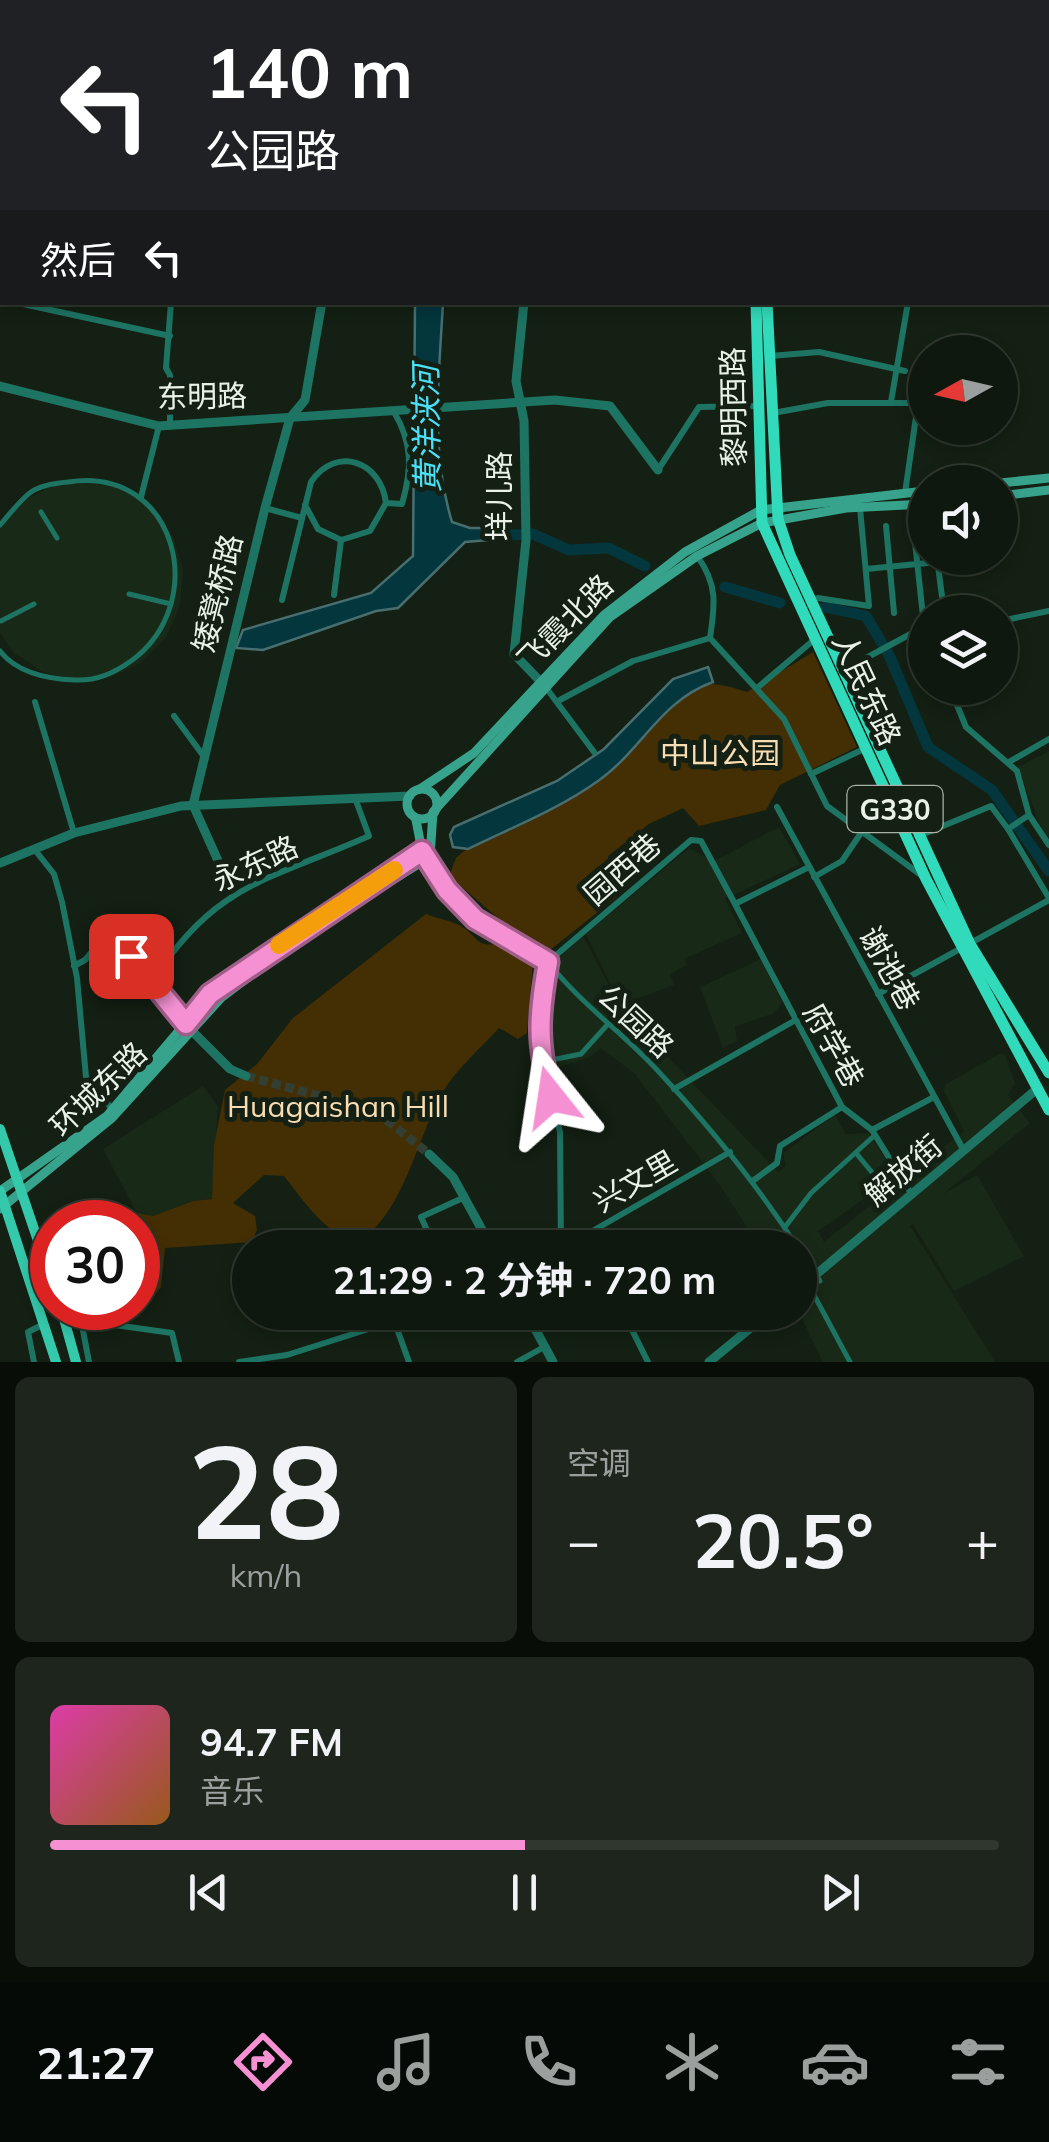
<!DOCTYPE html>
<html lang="zh">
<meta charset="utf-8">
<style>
body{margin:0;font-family:Mulish,"Noto Sans SC",sans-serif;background:#1d251c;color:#f1f3f6;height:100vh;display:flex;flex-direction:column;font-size:38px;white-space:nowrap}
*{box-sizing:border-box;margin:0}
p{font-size:32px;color:#9ba09e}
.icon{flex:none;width:55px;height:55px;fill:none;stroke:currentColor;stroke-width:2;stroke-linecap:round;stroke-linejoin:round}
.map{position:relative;height:1362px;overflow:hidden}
.side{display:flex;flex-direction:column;gap:15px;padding:15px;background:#080d08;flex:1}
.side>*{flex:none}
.banner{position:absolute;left:0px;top:0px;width:1050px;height:305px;box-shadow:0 5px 15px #0003,0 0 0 2px #2f372e;background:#202124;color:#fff;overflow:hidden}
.needle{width:65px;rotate:262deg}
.buttons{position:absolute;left:908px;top:335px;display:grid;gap:20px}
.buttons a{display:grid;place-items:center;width:110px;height:110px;border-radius:50%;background:#0f180e;box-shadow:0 5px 15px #0003,0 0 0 2px #2f372e;font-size:50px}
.speed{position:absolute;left:30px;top:1200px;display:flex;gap:20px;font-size:50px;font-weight:700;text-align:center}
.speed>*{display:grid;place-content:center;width:130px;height:130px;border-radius:50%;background:#0f180e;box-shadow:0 5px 15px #0003,0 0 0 2px #2f372e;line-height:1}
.speed .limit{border:15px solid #d22;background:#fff;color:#111}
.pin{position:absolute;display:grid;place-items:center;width:85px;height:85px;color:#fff;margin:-42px;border-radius:20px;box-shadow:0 5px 15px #0006}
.me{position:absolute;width:110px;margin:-55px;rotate:345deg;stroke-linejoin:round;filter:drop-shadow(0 0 8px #0008)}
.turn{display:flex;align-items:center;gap:35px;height:210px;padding:0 40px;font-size:45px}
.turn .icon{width:130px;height:130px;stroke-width:2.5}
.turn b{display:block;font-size:70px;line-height:85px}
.then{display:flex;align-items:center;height:95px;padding:0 40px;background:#0003;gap:20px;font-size:38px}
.big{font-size:75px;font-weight:700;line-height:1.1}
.side .card{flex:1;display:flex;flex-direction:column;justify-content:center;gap:15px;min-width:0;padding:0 35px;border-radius:15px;background:#1d251c}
.side .dial{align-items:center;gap:0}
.dial b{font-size:130px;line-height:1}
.song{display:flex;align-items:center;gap:30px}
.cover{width:120px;height:120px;border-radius:15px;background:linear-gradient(135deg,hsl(320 70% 55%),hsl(30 70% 35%))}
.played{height:10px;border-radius:5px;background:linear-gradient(90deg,#f591d2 50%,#2f372e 50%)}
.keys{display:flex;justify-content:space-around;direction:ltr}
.heat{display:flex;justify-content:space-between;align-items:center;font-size:55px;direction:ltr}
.side .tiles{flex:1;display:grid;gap:15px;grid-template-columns:1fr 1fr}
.card:last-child{grid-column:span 2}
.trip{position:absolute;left:232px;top:1230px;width:585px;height:100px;border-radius:50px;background:#0f180e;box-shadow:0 5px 15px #0003,0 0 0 2px #2f372e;font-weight:700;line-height:100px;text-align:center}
.dock{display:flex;height:160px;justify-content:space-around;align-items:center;background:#060a06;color:#9ba09e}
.dock .icon{width:70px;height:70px}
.dock .active{color:#f591d2}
.dock b{font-size:45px;color:#f1f3f6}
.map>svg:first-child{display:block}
.built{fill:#182917}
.green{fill:#442e03}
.water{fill:#03363d;stroke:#486e70;stroke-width:2.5}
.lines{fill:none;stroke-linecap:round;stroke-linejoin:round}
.canal{stroke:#03363d;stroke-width:6}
.river{stroke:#03363d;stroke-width:11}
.tertiary-tunnel{stroke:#343f33;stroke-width:9;stroke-dasharray:9 4.5;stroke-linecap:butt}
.pedestrian{stroke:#1d7463;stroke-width:5}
.minor{stroke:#1d7463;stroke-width:6}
.tertiary{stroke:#1d7463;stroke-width:9}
.secondary{stroke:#38a38c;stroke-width:9}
.primary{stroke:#35c9ac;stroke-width:10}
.trunk{stroke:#31daba;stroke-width:11}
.route-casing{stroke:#9f5e88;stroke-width:25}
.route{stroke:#f591d2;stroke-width:18}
.slow{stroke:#f59e0b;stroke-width:18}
.labels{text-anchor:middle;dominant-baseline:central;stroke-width:10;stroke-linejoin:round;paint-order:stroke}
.shield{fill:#142013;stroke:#a9b2a8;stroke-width:2.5}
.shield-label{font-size:28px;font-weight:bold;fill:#e9f1e8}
.street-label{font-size:30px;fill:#e9f1e8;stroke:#142013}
.park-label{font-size:30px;fill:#f8ddb2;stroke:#142013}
.water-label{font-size:32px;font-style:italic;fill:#4ae1f6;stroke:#142013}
</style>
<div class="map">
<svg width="1049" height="1362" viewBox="0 0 1049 1362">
<rect width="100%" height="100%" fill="#142013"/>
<!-- built -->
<g class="built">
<path d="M90,481l34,8 29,20 20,28 10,33 -3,35 -14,32 -24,25 -31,15 -34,4 -34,-9 -29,-19 -14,-20v-107l25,-26 31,-16z"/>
<path d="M1049,751v98l-31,-82z"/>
<path d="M779,827l21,37 -75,35 17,34 -58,26 3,6 -17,9 4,11 -53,20 -35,-71 103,-86 25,13z"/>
<path d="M583,936l38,72 157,164 8,-6 -3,-13 52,-38 11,19 23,-1 23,37 -17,13 3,6 -60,42 6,11 140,-111 -20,-40 2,-7 55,-31 4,2 10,28 -7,12 22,28 -87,71 34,-19 47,81 -70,35 -41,-67 -3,2 85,136h-172l-24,-49 1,-65 -40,-1 -43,-66 -82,-107 -34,-26 -11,9 -40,13 -6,-52 6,-52z"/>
<path d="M761,959l21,44 -8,10 -39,14 2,14 -14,7 -23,-61z"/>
<path d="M203,1086l15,21 -6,92 -19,2 -40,15 -15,-1 -35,-66z"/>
</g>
<!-- green -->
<g class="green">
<path d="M813,652l44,95 -77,38 -14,25 -67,16 -16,-18 -34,16 -41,32v24l10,16 -68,54 -32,-15 -69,-59 7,-18 8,-7c49,-20 124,-55 160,-93 22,-23 37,-50 64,-67 21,-12 37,-6 59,1z"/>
<path d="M426,914c10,4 21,6 31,10 22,10 16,27 49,18l27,21 -6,70 -9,6 -19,-11c-18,20 -43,41 -56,64 -27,47 -39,124 -88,152 -33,-15 -49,-40 -71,-68l-20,-1 -31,28 22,13 2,14 -5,12 -87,6 -4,39 -13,16h-10v-81h-27l5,-13 37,7 40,-15 19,-2 2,-54 11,-55 32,-26 36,-46z"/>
</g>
<!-- water -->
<g class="water">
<path d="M415,303h28c-4,72 -13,148 9,219l18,6h27l5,11 -37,3 -67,66 -22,3 -113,39 -27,-2 7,-18 128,-37 42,-37z"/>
<path d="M708,667l5,15c-53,19 -71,68 -115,99 -39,28 -87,47 -130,68l-15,-2 -3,-12 4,-8 103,-46 47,-32 69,-70z"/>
</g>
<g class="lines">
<!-- canal -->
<g class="canal">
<path d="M893,2l1,-2"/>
<path d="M1048,236l1,2"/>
</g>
<!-- river -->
<g class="river">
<path d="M487,536l46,-2 36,16 40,-2 36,18"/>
<path d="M725,587l55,16"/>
<path d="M825,607l41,9 24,41 38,90 64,43 57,81"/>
</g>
<!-- tertiary-tunnel -->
<path class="tertiary-tunnel" d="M246,1076l129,35 54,43"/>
<!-- pedestrian -->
<g class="pedestrian">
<path d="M41,512l16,26"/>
<path d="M0,525c9,-10 20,-25 31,-33 10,-7 25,-9 37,-10 109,-17 143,121 63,179 -17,12 -34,20 -56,19 -26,-1 -58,-7 -75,-29"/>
<path d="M129,594l42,10"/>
<path d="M1,621l33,-17"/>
<path d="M548,962c33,42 75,71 110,109 52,56 99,113 140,177"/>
<path d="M542,1062l39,-8 27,-30"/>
<path d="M856,1153l24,29"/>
<path d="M785,1227l26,-34 64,-58"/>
<path d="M800,1250l20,31"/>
<path d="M807,1282l43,80"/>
</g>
<!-- minor -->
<g class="minor">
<path d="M835,0l17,2"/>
<path d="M534,2l1,-2"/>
<path d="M829,2v-2"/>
<path d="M0,284l2,-5"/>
<path d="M0,292l2,2"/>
<path d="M14,302l156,34"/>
<path d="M770,356l49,-4 86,19"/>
<path d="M891,402l17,-100"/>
<path d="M773,413l55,-10h90l-13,90"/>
<path d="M170,425v-50l-4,-7 5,-66"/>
<path d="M658,470l41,-63 59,-1"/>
<path d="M141,497l18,-71"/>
<path d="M386,503l16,1c10,-35 11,-60 -8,-92"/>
<path d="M911,505l14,130"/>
<path d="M265,508l37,10"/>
<path d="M886,526l8,87"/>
<path d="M697,556c21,28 18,49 13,82l74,81 43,87 94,69"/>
<path d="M937,558l7,54"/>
<path d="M866,569l72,-7"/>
<path d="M334,595l7,-55"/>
<path d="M818,598l51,8 -9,-98"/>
<path d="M282,600l29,-118c25,-37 70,-21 75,21l-16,28 -29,9 -23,-11 -13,-24"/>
<path d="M1000,621l49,-10"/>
<path d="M842,671l74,-40 8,4"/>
<path d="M544,685l50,67"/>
<path d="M757,688l58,-49"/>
<path d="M950,688l16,39 51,44 12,44 20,30"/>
<path d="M558,701l75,-40 77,-23"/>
<path d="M35,702l39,131"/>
<path d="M174,716l28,38"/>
<path d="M1009,762l40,-23"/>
<path d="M811,774l55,-26"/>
<path d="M777,807l187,344"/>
<path d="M1029,815l-21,14 41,69"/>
<path d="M919,836l72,-30 17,23"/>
<path d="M35,850l19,24 8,28 15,76 9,99 26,32"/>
<path d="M429,856c37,63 57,71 119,106"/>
<path d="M814,877l28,-16 19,-28"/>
<path d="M735,904l107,203 30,23 40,65"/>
<path d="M548,962l143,-122 10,1 34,63 74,-37"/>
<path d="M548,962l-11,57 2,30 21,83 1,116"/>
<path d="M74,966l11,-6 27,-32 74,96"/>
<path d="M151,983c64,-100 116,-102 218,-147l-14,-38"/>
<path d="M878,994l171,-94"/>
<path d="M674,1089l120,-68"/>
<path d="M872,1130l62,-33"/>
<path d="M754,1180l23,-17 3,-17 62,-39"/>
<path d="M584,1236l6,12"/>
<path d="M435,1248l-14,-31 44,-20"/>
<path d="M563,1248l167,-96"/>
<path d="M391,1312l18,50"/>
<path d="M623,1312l25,50"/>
<path d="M65,1318l107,15 7,29"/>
<path d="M81,1320l8,42"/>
<path d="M34,1362l-6,-30 16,-8"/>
<path d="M239,1362l48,-7 135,-43"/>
<path d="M517,1362l27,-15"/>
</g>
<!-- tertiary -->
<g class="tertiary">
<path d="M379,2v-2"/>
<path d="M0,113l2,1"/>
<path d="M524,302l-8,79 8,40 2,119 -12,114 25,26"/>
<path d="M0,386l159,40 396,-26 55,6 48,64"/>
<path d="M0,863l74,-30 107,-27 229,-10"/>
<path d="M233,894l-40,-89 72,-297 25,-90 15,-18 17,-98"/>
<path d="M187,1026l43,43 16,7"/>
<path d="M429,1154l24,23 39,71"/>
<path d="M800,1288l237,-199"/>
<path d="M526,1312l27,50"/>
<path d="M709,1362l61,-50"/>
</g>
<!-- secondary -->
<g class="secondary">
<path d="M1000,483l49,-5"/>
<path d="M1000,496l49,-6"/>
<path d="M420,789l54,-36 130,-138 81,-63 76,-42 164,-19"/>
<circle cx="422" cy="804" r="15"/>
<path d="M0,1191l107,-75 103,-122 212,-143 -6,-31"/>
<path d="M0,1209l112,-91 109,-120 81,-62 128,-79 3,-45 177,-195 87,-61 65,-33 84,-15 79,-4"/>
</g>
<!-- primary -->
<g class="primary">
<path d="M104,2l1,-2"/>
<path d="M120,2l1,-2"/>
<path d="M0,202l2,-5"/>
<path d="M0,234l2,-5"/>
<path d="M0,1129l52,153"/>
<path d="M0,1191l56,171"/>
<path d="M61,1308l15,54"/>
</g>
<!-- trunk -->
<g class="trunk">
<path d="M752,0v2"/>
<path d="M761,0v2"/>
<path d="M756,302l6,221 164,356 123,231"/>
<path d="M767,302l11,217 12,36 180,389 79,129"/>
</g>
</g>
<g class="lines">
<defs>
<path id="route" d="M131,956l55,68 24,-30 212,-143 25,39 28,29 73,43c-10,55 -11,81 3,135"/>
</defs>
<!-- route casing -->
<use href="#route" class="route-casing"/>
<!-- route -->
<use href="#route" class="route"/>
<!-- slow -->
<path class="slow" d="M279,945l115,-75"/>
</g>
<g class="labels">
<!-- shield labels -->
<rect class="shield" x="847.5" y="786" width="95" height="46" rx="8"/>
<g class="shield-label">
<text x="895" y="809">G330</text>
</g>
<!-- street labels -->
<g class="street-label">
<text transform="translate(202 396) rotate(-1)">东明路</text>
<text transform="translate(733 407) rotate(-91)">黎明西路</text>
<text transform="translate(499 496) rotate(-90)">垟儿路</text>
<text transform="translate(217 593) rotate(-76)">矮凳桥路</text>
<text transform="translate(565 622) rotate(-45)">飞霞北路</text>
<text transform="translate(867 689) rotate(65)">人民东路</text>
<text transform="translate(255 863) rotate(-25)">永东路</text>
<text transform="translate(622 869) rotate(-41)">园西巷</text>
<text transform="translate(890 968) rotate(61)">谢池巷</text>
<text transform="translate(636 1021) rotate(43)">公园路</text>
<text transform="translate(834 1045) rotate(61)">府学巷</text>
<text transform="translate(98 1089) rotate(-44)">环城东路</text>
<text transform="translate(903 1170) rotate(-40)">解放街</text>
<text transform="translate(635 1181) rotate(-30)">兴文里</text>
</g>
<!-- park labels -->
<g class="park-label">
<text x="720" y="753">中山公园</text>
<text x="338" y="1106">Huagaishan Hill</text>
</g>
<!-- water labels -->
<g class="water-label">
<text transform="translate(426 429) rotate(-91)">黄洋浃河</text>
</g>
</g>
</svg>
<div class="buttons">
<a><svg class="needle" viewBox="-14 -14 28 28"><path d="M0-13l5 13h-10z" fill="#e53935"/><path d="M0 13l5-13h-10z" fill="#9ba09e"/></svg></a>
<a><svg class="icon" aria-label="sound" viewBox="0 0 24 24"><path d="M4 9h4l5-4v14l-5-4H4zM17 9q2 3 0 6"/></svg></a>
<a><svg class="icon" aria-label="layers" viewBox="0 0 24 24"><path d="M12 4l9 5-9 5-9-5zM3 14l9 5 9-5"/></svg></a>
</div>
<div class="speed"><div class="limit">30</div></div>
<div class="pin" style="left:131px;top:956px;background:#d93025"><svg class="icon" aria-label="arrive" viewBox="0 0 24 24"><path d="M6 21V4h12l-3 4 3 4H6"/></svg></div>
<svg class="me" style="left:551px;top:1097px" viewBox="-20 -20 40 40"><path d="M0-17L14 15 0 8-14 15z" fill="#f591d2" stroke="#fff" stroke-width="4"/></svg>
<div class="trip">21:29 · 2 分钟 · 720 m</div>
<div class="banner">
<div class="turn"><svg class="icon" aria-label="left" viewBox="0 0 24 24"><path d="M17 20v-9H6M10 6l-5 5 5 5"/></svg><div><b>140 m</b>公园路</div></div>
<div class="then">然后<svg class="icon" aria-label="left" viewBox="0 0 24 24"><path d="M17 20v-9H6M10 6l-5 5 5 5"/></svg></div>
</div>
</div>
<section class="side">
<div class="tiles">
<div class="card dial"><b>28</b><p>km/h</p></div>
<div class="card"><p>空调</p>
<div class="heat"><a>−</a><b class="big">20.5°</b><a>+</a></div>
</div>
<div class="card">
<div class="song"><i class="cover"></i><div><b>94.7 FM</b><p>音乐</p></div></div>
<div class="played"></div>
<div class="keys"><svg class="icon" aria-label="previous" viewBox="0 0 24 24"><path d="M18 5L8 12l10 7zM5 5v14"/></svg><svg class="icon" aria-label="pause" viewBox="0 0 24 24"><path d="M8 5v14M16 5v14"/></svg><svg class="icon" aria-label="next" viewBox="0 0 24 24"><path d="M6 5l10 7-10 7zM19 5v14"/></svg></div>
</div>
</div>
</section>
<nav class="dock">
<b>21:27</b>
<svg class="icon active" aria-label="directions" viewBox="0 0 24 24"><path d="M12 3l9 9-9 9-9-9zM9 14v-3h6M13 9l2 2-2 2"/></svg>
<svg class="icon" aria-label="music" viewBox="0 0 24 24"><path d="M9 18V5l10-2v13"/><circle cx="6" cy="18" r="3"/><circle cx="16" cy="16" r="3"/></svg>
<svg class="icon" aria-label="phone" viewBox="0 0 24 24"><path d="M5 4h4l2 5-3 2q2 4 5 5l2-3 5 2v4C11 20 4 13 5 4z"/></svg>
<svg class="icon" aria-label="climate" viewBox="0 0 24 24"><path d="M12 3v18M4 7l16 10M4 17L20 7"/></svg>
<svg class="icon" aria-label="car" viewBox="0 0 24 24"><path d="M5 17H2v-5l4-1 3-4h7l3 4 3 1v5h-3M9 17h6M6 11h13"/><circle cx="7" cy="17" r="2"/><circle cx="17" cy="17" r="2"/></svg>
<svg class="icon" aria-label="filters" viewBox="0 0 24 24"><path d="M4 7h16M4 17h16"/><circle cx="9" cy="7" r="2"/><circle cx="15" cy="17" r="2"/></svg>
</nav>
